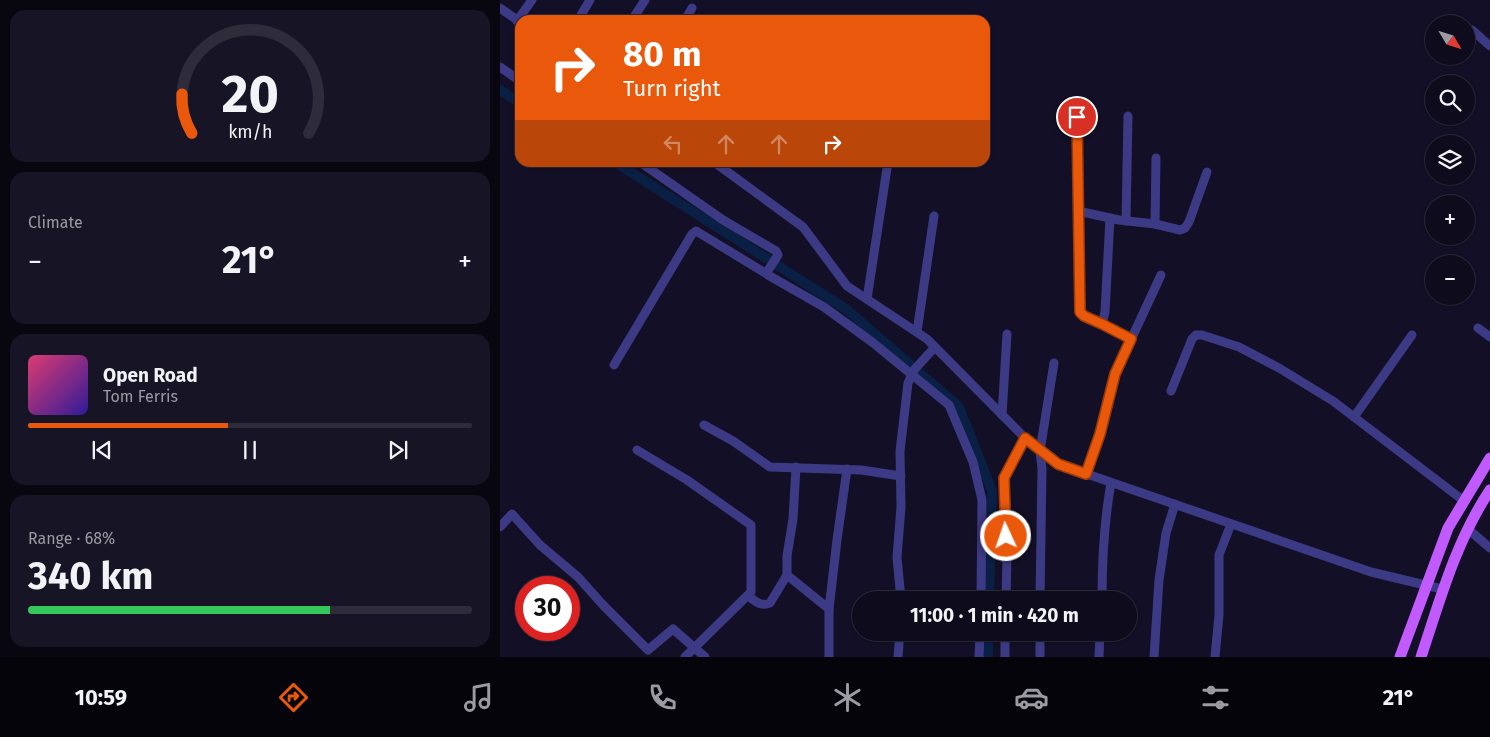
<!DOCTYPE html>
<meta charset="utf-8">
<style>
body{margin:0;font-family:"Fira Sans",sans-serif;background:#171425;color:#f1f3f6;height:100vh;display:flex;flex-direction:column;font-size:19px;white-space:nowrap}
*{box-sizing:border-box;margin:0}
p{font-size:16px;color:#9b9ba3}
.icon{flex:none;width:28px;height:28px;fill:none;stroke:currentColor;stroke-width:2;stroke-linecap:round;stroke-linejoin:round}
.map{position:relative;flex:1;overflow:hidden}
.details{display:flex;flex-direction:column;gap:10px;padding:10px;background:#08060f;width:500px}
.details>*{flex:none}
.top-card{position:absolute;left:15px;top:15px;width:475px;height:152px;border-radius:15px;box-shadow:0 1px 4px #0004,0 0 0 1px #2e2b3b;background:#ea580c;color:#fff;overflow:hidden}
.needle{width:32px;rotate:128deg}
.buttons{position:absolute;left:925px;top:15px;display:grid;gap:10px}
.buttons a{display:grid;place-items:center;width:50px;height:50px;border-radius:50%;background:#0e0b1c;box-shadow:0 1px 4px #0004,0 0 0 1px #2e2b3b;font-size:25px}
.speed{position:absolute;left:15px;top:576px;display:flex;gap:10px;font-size:25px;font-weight:700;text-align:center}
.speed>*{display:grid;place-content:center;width:65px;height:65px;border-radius:50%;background:#0e0b1c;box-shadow:0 1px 4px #0004,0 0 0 1px #2e2b3b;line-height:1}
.speed .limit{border:8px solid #d22;background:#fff;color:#111}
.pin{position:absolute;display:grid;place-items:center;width:42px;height:42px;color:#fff;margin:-21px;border:2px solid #fff;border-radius:50%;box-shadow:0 1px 5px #0007}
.me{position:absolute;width:55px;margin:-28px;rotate:357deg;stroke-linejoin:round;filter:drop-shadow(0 0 4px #0008)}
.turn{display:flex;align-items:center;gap:18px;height:105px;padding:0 25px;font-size:22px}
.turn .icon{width:65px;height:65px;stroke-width:2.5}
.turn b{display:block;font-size:35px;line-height:42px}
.lanes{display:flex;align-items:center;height:48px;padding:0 25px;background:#0003;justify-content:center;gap:25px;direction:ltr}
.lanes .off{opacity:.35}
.big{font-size:38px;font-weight:700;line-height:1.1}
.details .card{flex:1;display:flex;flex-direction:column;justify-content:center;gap:8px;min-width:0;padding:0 18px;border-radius:15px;background:#171425}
.details .dial{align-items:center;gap:0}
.dial svg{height:130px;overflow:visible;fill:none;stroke:#2e2b3b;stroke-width:7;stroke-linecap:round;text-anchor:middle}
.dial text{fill:#f1f3f6;stroke:none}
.song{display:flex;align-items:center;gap:15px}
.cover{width:60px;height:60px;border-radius:8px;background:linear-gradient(135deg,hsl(340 70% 55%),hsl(250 70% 35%))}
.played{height:5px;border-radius:2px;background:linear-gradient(90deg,#ea580c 45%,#2e2b3b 45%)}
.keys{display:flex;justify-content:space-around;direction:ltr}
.heat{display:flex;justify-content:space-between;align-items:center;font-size:28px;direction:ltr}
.charge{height:8px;border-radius:4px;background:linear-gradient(90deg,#34c759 68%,#2e2b3b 0)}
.trip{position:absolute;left:352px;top:591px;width:285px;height:50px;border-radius:25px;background:#0e0b1c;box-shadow:0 1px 4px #0004,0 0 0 1px #2e2b3b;font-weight:700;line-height:50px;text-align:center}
.tabs{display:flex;height:80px;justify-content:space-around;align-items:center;background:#06040b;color:#9b9ba3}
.tabs .icon{width:35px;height:35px}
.tabs .current{color:#ea580c}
.tabs b{font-size:22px;color:#f1f3f6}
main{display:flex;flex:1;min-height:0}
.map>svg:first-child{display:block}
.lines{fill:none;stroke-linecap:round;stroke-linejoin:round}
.canal{stroke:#0a1f44;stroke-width:10}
.minor{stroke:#3d3a85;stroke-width:9}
.major{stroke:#c25bff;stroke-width:11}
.route-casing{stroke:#983908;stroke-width:12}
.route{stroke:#ea580c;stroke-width:9}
</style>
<main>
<section class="details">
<div class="card dial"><svg viewBox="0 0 100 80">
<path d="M14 69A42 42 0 1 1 86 69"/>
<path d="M14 69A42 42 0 0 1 8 45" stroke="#ea580c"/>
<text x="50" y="56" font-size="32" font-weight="700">20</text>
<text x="50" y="72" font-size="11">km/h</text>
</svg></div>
<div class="card"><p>Climate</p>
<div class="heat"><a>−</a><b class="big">21°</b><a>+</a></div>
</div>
<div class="card">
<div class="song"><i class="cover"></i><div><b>Open Road</b><p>Tom Ferris</p></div></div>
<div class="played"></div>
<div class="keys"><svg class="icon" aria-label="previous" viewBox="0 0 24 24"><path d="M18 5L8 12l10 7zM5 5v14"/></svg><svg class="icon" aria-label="pause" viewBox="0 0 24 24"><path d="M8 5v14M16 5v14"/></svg><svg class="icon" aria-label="next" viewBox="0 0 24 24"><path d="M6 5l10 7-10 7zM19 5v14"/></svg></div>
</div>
<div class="card"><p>Range · 68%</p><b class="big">340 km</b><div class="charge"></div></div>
</section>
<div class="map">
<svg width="990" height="657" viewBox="0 0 990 657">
<rect width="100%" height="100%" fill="#130f26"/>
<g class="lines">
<!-- canal -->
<g class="canal">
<path d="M0,90l20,13"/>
<path d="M115,162l231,147 113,98 33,84 -3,109"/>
<path d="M488,657v-25"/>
</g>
<!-- minor -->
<g class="minor">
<path d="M0,8l20,14"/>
<path d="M78,20l12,-20"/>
<path d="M132,20l13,-20"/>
<path d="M185,20l7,-12"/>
<path d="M17,21l15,-21"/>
<path d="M972,30l18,16"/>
<path d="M0,67l20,14"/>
<path d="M577,117l3,195 4,5 18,7 29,15"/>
<path d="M140,162l83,58 53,31 2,4 -11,17 1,3 56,32 48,35 77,63 24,57 9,38 -1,100"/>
<path d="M214,162l89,65 44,59 80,53 104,105 27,20 313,108 71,17"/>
<path d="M578,211l41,9 36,4 25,6 5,-2 4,-6 18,-50"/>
<path d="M626,221l2,-105"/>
<path d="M655,224l1,-66"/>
<path d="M367,299l21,-137"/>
<path d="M602,324l3,-12 5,-94"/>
<path d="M978,328l12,9"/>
<path d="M417,332l17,-116"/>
<path d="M114,365l78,-131 4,-3 71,43"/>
<path d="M671,391l21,-52 4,-4h6l37,12 40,21 54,33 131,100"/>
<path d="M502,415l5,-81"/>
<path d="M854,417l58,-82"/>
<path d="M204,425l29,16 37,26 91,3 40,6"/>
<path d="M137,450l50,30 64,45v67l-66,65"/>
<path d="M296,467l-3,52 -6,37v19l42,34v48"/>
<path d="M586,474l14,-40 15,-60 46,-99"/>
<path d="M0,527l12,-13 28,31 38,32 25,28 45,45 25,-21 32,28"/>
<path d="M968,529l22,19"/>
<path d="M248,596c7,5 13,11 22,7l17,-28"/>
<path d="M401,600l-4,-43 4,-50 -1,-56 8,-68 6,-13 21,-23"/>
<path d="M506,600l1,-45 -3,-77 21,-40"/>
<path d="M540,600l2,-131 -2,-18 14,-88"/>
<path d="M602,600c0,-41 2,-78 9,-117"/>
<path d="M329,609l8,-69 10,-71"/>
<path d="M505,632v25"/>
<path d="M398,657l2,-25"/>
<path d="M479,657l1,-25"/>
<path d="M540,657v-25"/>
<path d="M599,657l1,-25"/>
<path d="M654,657l5,-77 7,-47 9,-29"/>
<path d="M715,657l4,-42v-60l12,-31"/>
</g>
<!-- major -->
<g class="major">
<path d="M900,657l48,-129 42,-70"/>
<path d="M921,657c19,-57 35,-116 69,-167"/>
</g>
</g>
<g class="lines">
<defs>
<path id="route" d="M506,536l-2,-58 21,-40 33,26 28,10 14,-40 15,-60 16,-35 -29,-15 -18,-8 -4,-4 -3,-195"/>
</defs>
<!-- route casing -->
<use href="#route" class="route-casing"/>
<!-- route -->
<use href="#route" class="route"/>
</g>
</svg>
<div class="buttons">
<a><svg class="needle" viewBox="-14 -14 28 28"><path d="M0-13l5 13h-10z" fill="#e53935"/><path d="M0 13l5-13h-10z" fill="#9b9ba3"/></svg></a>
<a><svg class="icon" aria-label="search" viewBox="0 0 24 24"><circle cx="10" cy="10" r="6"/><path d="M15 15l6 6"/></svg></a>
<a><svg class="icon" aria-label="layers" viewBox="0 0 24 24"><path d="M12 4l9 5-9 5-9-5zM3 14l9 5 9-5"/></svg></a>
<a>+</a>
<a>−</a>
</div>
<div class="speed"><div class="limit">30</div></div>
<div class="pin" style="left:577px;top:117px;background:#d93025"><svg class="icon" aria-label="arrive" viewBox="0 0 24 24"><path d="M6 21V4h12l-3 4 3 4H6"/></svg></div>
<svg class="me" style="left:506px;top:536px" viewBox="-20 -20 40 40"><circle r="17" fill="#ea580c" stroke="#fff" stroke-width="3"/><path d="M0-11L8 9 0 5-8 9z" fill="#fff"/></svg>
<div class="trip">11:00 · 1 min · 420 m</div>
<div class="top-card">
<div class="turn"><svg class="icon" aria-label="right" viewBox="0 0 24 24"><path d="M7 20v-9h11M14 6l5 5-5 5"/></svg><div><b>80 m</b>Turn right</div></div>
<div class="lanes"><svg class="icon off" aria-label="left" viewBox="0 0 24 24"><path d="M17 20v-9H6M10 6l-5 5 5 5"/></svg><svg class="icon off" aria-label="ahead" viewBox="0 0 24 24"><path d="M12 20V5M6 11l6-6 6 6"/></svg><svg class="icon off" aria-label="ahead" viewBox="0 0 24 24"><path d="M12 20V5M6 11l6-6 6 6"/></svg><svg class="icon" aria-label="right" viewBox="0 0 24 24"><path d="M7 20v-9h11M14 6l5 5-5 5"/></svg></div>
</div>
</div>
</main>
<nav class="tabs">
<b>10:59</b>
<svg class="icon current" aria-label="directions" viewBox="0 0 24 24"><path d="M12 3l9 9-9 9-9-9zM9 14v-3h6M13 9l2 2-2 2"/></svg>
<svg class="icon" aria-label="music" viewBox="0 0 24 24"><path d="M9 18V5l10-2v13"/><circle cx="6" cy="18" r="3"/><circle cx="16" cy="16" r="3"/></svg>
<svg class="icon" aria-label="phone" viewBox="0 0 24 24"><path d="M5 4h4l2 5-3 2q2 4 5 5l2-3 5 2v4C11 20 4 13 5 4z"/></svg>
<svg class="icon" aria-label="climate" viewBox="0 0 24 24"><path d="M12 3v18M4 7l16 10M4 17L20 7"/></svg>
<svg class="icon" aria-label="car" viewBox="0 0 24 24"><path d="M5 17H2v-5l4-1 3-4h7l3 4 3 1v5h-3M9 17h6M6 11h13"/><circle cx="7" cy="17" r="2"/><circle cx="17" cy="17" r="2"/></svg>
<svg class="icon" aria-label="filters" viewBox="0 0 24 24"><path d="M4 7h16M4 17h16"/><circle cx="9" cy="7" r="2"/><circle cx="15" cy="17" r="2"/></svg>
<b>21°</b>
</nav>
